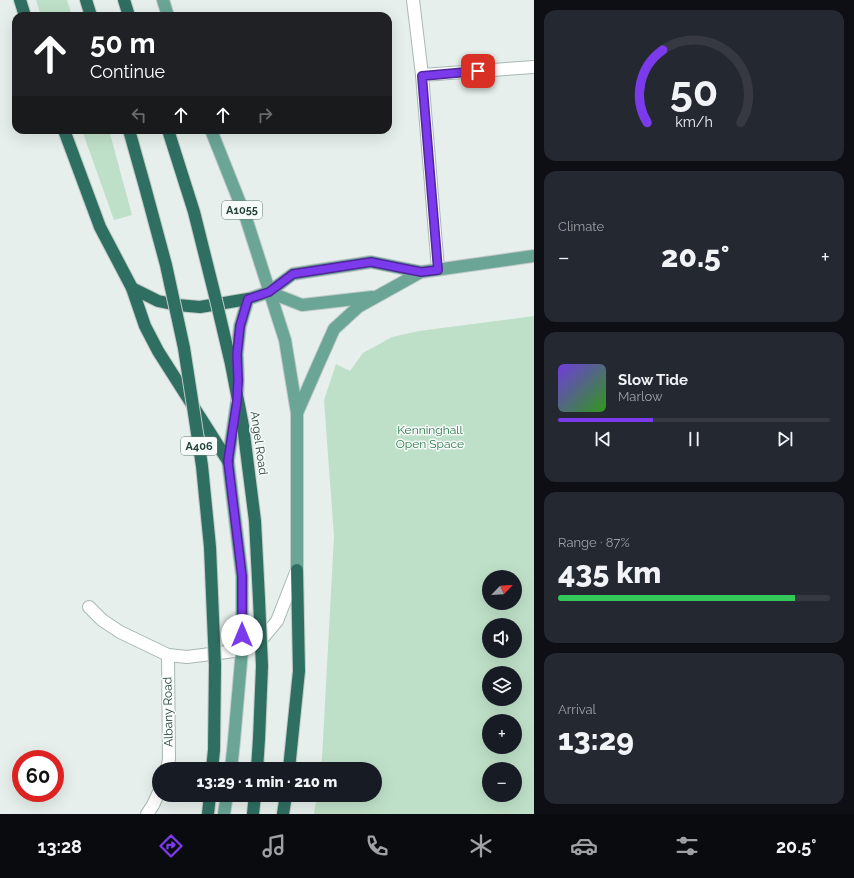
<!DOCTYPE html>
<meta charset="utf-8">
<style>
body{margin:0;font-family:Raleway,sans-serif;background:#242831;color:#f1f3f6;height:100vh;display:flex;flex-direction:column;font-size:15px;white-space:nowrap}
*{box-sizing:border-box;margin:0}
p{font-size:13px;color:#9ea1a6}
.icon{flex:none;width:22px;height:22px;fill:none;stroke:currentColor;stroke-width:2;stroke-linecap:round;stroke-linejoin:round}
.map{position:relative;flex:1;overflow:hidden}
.drawer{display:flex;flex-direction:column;gap:10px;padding:10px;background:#0d0f14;width:320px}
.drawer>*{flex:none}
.top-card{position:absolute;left:12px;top:12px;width:380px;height:122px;border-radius:12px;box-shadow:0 4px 16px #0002;background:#202124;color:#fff;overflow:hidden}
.needle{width:26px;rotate:65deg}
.fabs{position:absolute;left:482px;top:570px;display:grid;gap:8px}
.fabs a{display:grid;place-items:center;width:40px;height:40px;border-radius:50%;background:#171b24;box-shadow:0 4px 16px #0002;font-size:20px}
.speed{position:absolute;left:12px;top:750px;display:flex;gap:8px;font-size:20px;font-weight:700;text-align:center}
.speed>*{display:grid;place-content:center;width:52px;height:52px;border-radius:50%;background:#171b24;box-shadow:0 4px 16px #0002;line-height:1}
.speed .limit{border:6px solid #d22;background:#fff;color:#111}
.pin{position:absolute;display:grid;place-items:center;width:34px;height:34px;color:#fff;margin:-17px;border-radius:8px;box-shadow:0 2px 6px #0006}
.me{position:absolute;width:44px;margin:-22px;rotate:0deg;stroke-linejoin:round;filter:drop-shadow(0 0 3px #0008)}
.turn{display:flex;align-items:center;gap:14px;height:84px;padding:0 12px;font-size:18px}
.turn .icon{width:52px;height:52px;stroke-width:2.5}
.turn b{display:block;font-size:28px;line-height:34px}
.lanes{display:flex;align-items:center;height:38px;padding:0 12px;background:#0003;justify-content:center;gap:20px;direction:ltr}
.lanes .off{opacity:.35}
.big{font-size:30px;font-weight:800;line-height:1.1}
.drawer .card{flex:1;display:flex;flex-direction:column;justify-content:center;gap:6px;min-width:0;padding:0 14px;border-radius:12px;background:#242831}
.drawer .dial{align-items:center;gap:0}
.dial svg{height:104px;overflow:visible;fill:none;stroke:#363941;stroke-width:7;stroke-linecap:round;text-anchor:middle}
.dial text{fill:#f1f3f6;stroke:none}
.song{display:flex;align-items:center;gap:12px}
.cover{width:48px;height:48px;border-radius:6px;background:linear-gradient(135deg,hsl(260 70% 55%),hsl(110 70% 35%))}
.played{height:4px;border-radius:2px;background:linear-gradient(90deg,#7c3aed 35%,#363941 35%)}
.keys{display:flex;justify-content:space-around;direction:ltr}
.heat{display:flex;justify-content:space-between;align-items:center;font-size:22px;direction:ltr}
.charge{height:6px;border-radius:3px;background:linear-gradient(90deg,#34c759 87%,#363941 0)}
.trip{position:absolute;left:152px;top:762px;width:230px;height:40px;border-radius:20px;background:#171b24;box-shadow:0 4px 16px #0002;font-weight:800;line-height:40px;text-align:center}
.dock{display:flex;height:64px;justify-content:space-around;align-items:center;background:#090b0e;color:#9ea1a6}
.dock .icon{width:28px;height:28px}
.dock .active{color:#7c3aed}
.dock b{font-size:18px;color:#f1f3f6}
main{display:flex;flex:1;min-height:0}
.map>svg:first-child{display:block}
.green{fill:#bfe0c8;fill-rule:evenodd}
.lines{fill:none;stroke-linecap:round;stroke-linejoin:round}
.street-casing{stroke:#a8b8b2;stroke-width:14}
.primary-casing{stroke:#c2cac8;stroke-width:14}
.highway-casing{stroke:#c2cac8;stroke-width:14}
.street{stroke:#fff;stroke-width:12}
.primary{stroke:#6aa596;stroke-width:12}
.highway{stroke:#2f6f62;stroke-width:12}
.highway-bridge-casing{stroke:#c2cac8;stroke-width:14;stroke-linecap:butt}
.highway-bridge{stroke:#2f6f62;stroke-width:12}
.route-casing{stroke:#51269a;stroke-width:10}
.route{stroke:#7c3aed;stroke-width:7}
.labels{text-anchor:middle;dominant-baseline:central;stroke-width:3;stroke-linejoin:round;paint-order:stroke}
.shield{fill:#f7fbf9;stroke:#637a73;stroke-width:1}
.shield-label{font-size:11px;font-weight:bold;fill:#24423a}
.park-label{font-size:12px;fill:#2d7a4b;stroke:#f7fbf9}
.street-label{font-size:12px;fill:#24423a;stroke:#f7fbf9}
</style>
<main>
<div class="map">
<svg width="534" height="814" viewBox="0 0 534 814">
<rect width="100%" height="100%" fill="#e6efeb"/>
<!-- green -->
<g class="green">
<path d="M36,0h31l5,16h-31z"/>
<path d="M82,130h27l23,85 -18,5z"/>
<path d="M534,316v498h-220l3,-19h58v-26h-54l1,-11 12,-222 -10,-136 12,-36 14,7 13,-18 29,-16 27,-6zM489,577h26v26h-26zM489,625h26v26h-26zM489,673h26v26h-26zM489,721h26v26h-26zM489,769h26v26h-26z"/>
</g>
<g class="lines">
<defs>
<g id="street">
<path d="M413,0l9,75 16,194"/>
<path d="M422,75l112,-8"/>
<path d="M89,607l13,13 18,12 48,23 19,2 55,-7 20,-11 15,-18 20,-51"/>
<path d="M167,769l2,-10 -1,-104"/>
<path d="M147,814l6,-9 6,-13"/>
</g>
<g id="primary">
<path d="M163,0l5,16"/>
<path d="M211,130l35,88 39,122 12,73v157"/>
<path d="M269,292l33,13 70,-8"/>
<path d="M297,413l21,-48 16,-36 24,-22 63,-35 113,-16"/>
<path d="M231,769l3,-28 8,-91v-74l-14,-115 9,-60 1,-21 -1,-26 3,-28 8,-27 21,-7 24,-18 78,-12 50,10"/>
<path d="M224,814l3,-19"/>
</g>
<g id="highway">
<path d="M20,0l5,16"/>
<path d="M86,0l5,16"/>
<path d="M124,0l5,16"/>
<path d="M64,130l36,97 32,61 13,38 13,25 70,110"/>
<path d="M132,288l26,13 19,4 23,2 48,-8"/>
<path d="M289,769l10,-98 -2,-101"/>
<path d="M208,814l2,-19"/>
<path d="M253,814l2,-19"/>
<path d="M283,814l3,-19"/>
</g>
</defs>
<!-- street casing -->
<use href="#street" class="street-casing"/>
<!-- primary casing -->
<use href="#primary" class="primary-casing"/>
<!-- highway casing -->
<use href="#highway" class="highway-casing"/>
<!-- street -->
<use href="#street" class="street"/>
<!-- primary -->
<use href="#primary" class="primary"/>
<!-- highway -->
<use href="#highway" class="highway"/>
<defs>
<g id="highway-bridge">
<path d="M129,130l16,57 21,78 18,83 8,52 10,66 8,81 5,118 -1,85 -2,19"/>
<path d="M168,130l26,82 22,88 15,64 12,62 12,95 4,78 3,67 -3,73 -2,30"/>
</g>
</defs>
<!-- highway-bridge casing -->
<use href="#highway-bridge" class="highway-bridge-casing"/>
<!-- highway-bridge -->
<use href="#highway-bridge" class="highway-bridge"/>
</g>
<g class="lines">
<defs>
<path id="route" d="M242,635v-59l-14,-115 9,-60 1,-21 -1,-26 3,-28 8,-27 21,-7 24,-18 78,-12 50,10 17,-2 -16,-194 56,-5"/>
</defs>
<!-- route casing -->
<use href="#route" class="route-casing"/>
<!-- route -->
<use href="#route" class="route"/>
</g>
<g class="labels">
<!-- shield labels -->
<g class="shield">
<rect x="222" y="201" width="40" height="18" rx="3"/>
<rect x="181" y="437" width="36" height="18" rx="3"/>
</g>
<g class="shield-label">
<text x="242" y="210">A1055</text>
<text x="199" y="446">A406</text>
</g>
<!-- park labels -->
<g class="park-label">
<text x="430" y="430">Kenninghall<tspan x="430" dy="14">Open Space</tspan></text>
</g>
<!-- street labels -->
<g class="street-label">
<text transform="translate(259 443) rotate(82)">Angel Road</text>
<text transform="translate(168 712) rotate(-91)">Albany Road</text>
</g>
</g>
</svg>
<div class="fabs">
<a><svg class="needle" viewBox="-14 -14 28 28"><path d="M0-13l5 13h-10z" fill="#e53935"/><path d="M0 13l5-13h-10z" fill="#9ea1a6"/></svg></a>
<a><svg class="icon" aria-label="sound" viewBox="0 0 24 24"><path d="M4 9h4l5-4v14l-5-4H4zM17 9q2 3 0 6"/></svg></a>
<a><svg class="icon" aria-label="layers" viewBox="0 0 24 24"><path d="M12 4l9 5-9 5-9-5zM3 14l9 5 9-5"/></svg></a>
<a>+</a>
<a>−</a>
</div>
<div class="speed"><div class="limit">60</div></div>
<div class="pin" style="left:478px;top:71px;background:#d93025"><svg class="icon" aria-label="arrive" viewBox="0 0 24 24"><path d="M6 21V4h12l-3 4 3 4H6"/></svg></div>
<svg class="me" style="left:242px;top:635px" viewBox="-20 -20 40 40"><circle r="19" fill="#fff"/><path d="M0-13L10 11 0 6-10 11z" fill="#7c3aed"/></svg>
<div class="trip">13:29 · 1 min · 210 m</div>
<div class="top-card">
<div class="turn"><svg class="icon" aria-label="ahead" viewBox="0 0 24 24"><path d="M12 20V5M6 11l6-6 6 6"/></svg><div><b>50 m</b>Continue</div></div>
<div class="lanes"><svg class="icon off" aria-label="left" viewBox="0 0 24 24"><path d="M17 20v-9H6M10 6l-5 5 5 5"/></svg><svg class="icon" aria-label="ahead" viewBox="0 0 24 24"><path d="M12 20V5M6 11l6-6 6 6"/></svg><svg class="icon" aria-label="ahead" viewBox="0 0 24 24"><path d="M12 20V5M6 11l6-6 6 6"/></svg><svg class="icon off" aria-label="right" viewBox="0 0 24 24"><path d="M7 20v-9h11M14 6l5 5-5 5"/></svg></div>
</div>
</div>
<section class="drawer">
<div class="card dial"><svg viewBox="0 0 100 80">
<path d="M14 69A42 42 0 1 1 86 69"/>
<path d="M14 69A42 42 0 0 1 26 13" stroke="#7c3aed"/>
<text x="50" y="56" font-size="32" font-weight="700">50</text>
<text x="50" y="72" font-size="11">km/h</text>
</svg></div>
<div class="card"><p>Climate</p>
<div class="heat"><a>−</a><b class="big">20.5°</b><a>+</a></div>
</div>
<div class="card">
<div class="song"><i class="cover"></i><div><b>Slow Tide</b><p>Marlow</p></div></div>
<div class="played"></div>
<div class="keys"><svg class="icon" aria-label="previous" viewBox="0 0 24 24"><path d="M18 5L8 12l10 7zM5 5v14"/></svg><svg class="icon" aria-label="pause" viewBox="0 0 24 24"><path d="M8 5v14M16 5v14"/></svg><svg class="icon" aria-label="next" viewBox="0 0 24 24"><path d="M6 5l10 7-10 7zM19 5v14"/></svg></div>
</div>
<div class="card"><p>Range · 87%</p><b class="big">435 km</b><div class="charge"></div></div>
<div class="card"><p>Arrival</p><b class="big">13:29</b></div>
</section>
</main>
<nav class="dock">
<b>13:28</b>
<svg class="icon active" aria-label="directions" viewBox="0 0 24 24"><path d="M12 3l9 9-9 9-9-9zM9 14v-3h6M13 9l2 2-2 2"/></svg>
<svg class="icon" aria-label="music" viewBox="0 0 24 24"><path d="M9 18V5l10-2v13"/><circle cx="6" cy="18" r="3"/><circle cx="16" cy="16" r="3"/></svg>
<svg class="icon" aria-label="phone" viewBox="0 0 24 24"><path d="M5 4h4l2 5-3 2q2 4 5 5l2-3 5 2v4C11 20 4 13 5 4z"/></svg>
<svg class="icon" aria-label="climate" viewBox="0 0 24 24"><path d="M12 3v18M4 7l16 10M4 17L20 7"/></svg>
<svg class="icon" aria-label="car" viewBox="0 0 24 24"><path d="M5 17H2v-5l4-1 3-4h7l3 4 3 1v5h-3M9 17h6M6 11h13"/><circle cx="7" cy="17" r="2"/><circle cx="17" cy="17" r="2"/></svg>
<svg class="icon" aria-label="filters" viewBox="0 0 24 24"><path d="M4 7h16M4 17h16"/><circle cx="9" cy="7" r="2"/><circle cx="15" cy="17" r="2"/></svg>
<b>20.5°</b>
</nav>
